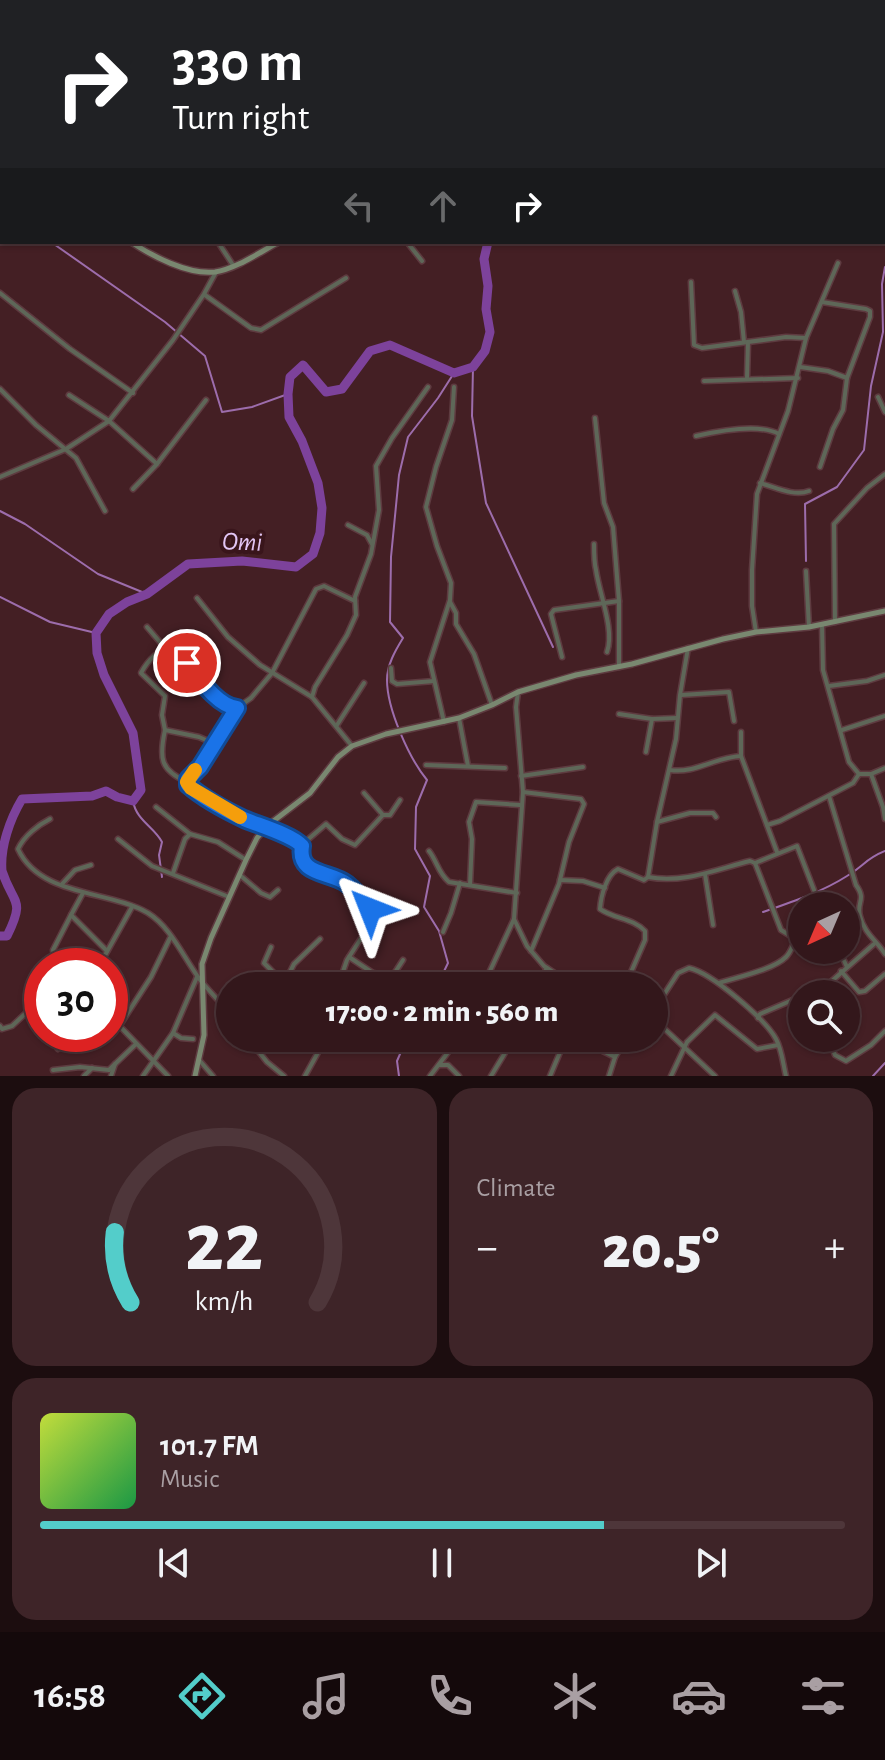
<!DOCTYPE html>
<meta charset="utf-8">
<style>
body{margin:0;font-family:"Alegreya Sans",sans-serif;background:#3e2428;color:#f1f3f6;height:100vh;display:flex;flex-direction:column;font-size:30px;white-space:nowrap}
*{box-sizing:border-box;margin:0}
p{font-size:26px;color:#a99fa3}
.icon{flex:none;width:44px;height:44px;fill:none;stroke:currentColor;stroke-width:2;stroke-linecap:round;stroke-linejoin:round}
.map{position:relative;height:1076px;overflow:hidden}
.side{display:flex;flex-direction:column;gap:12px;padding:12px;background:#1c0d0f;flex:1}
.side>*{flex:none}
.guide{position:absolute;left:0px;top:0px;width:886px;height:244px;box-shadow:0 2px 6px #0004,0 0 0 2px #4e363a;background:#202124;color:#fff;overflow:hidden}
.needle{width:52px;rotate:224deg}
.controls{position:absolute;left:788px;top:892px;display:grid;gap:16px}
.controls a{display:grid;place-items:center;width:72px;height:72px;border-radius:50%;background:#33171b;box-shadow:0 2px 6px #0004,0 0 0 2px #4e363a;font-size:40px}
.speed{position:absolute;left:24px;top:948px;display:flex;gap:16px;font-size:40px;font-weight:700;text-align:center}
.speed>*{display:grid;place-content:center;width:104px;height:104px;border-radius:50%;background:#33171b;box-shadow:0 2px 6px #0004,0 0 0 2px #4e363a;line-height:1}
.speed .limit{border:12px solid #d22;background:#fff;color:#111}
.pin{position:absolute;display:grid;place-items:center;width:68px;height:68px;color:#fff;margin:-34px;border:4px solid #fff;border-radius:50%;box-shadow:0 2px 8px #0007}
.me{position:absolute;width:88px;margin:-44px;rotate:315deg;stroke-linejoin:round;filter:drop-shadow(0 0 6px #0008)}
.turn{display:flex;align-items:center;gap:28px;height:168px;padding:0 40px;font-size:36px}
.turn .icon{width:104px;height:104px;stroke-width:2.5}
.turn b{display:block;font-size:56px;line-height:68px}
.lanes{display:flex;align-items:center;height:76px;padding:0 40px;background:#0003;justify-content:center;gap:40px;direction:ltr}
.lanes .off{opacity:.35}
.big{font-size:60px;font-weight:800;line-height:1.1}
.side .widget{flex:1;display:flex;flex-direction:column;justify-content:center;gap:12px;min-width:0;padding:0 28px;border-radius:24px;background:#3e2428}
.side .dial{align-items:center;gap:0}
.dial svg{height:208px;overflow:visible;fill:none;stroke:#4e363a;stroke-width:7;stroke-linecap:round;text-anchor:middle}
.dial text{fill:#f1f3f6;stroke:none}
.song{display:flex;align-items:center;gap:24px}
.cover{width:96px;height:96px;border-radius:12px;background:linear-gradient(135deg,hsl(70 70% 55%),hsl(140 70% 35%))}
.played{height:8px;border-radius:4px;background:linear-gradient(90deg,#53cdca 70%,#4e363a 70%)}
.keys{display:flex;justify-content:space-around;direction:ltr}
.heat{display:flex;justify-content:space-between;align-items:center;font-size:44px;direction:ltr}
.side .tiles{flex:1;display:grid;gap:12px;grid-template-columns:1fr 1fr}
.widget:last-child{grid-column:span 2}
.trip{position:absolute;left:216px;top:972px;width:452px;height:80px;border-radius:40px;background:#33171b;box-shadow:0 2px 6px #0004,0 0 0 2px #4e363a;font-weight:800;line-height:80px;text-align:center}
.menu{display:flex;height:128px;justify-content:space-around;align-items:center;background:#14090b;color:#a99fa3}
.menu .icon{width:56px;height:56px}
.menu .active{color:#53cdca}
.menu b{font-size:36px;color:#f1f3f6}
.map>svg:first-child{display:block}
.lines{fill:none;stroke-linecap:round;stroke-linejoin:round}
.stream{stroke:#9d6dac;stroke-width:2}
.river{stroke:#7d429b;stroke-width:9}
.street-casing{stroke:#5e3b40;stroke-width:7}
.secondary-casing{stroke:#5e3b40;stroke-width:8}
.street{stroke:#5e6758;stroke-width:4}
.secondary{stroke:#798870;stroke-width:5}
.route-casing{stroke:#114b97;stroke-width:20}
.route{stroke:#1a73e8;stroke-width:14}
.slow{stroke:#f59e0b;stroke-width:14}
.labels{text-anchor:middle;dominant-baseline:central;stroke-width:8;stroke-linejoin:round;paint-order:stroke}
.water-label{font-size:26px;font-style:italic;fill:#e2c5f4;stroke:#39151b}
</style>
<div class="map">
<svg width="885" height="1076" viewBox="0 0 885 1076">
<rect width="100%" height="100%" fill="#441f24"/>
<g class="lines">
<!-- stream -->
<g class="stream">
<path d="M0,212l2,1"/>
<path d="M51,242l114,80 40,34 17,56 30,-5 36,-13"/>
<path d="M473,367l-1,49 14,87 67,144"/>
<path d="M0,511l25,13 73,50 49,20"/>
<path d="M806,561l-1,-57 32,-17 27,-37 7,-64 12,-54 -1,-48 3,-17"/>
<path d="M0,597l50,25 46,11"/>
<path d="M133,801c3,19 21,26 29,41l-3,13 3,22"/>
<path d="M763,912c29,-10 59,-20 84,-36 17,-10 18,-17 38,-25"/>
<path d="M437,986l11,-23 -9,-32 -15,-24 6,-31 -15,-27 1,-42 11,-27c-18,-22 -40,-71 -40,-100 0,-15 8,-29 16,-42l-13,-16 1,-65 8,-82 9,-38 30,-39 16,-25"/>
<path d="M399,1076l-2,-15 10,-23"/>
<path d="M873,1076l12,-13"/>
</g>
<!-- river -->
<g class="river">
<path d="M884,226h1"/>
<path d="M0,936h7c19,-38 6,-31 -5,-65 -2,-24 8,-52 20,-72l70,-3 14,-5 11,6 16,4 8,-11 -8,-57 -29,-58 -7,-22 -1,-20 13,-19 18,-12 20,-8 41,-30 54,-3 54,6 17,-13 7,-21 2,-25 -4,-25 -16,-42 -13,-24 -1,-23 2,-17 13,-12 23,27 16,-3 28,-38 20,-6 64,28 19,-6 12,-16 5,-19 -4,-23 2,-23 -4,-27 4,-17"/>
</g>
<defs>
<g id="street">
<path d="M81,0l2,2"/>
<path d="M352,0l2,2"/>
<path d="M427,0l2,2"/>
<path d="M401,2l2,-2"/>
<path d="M0,142h2"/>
<path d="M0,228l2,-1"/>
<path d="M218,242l15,23"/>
<path d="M407,242l15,19"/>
<path d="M691,282l3,63 8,3 84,-11 20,1"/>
<path d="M735,291l6,21 3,30"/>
<path d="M0,293l70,56 63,44"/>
<path d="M205,295l46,33 10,2 85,-52"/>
<path d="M800,367l28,4 19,7"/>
<path d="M747,378l1,-36"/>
<path d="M704,381l94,-3"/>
<path d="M0,389l36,36 40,33 29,53"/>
<path d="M69,395l40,26 48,43"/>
<path d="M878,397l7,15"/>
<path d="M595,418l9,85 9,24 6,74v66"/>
<path d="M696,436c22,-5 63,-13 83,-2"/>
<path d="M820,467l13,-38 10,-19 4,-32 23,-61v-6l-4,-2 -44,-7"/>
<path d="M0,477l66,-28 43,-28 64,-81 31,-46 12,-22"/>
<path d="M760,483c15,4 34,14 49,8"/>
<path d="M133,489l24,-25 49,-64"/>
<path d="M348,525l19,10 5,9"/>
<path d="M594,544c0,9 0,18 2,26 3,23 19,60 11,82"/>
<path d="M806,571l3,56"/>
<path d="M197,598l31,39 32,28 52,32 40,49"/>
<path d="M450,602l6,11v11l18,30 18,51"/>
<path d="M835,622l-1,-98 33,-36 18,-14"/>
<path d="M822,625l1,45 26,92 10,12h12l12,33 2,12"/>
<path d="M147,627l18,21"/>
<path d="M756,632l-4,-26v-36l5,-76 31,-83 18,-73 32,-75"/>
<path d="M562,657l-11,-43 3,-4 65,-9"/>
<path d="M391,668l1,13 5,3 37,-3"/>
<path d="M829,686l38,-5 18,-6"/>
<path d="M518,692l-2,15 7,85 -9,127 13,27 17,20 30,20"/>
<path d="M681,695l48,-3 5,29"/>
<path d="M312,697l3,-10 32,-52 9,-20 -1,-18 16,-43 8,-44 -3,-44 16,-28 36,-51"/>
<path d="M619,714l33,5 25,-1"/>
<path d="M459,718l9,48"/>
<path d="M444,722l-14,-60 20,-62 1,-17 -14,-37 -11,-39 10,-40 16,-47 2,-33"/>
<path d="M337,725l27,-42"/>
<path d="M165,730c-6,28 -5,40 22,52"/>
<path d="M842,730l43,-14"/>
<path d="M741,732v24"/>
<path d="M215,744l-16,-7 -34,-7 -3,-15 3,-19 -24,-23c7,-13 17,-23 32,-28 17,16 38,62 64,63"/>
<path d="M646,752l6,-33"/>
<path d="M426,765l79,3"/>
<path d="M670,770c25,4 45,-13 71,-14l36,96"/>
<path d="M871,774l14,-6"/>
<path d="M521,776l62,-9"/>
<path d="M523,792l58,7 3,5 -15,38 -10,42 -28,67"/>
<path d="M364,793l19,22"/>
<path d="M829,796l27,89c11,15 0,17 4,31 4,17 17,25 25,38"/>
<path d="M156,807l34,27"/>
<path d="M50,819c-12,6 -26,17 -32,30 22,48 91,41 130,64 24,15 36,46 53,68 9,11 19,21 29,32"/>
<path d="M657,822l33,-9h23l3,4"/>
<path d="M767,825l13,-4 73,-38 6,-9"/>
<path d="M118,839l34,27 77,31"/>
<path d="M300,843l5,-1 21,-18 16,15 13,6 28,-30h7l10,-15"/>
<path d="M429,851c8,10 9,22 20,31l68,11"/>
<path d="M755,863l26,67 13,8"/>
<path d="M173,873l12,-34 5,-5 28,8 28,18"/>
<path d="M705,874l8,51"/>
<path d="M241,876l20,17 9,4 8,-7"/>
<path d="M648,877l9,-55 19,-83 4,-44 8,-47"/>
<path d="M560,880l23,1 22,7"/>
<path d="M62,884l13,-14 16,-5"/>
<path d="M470,885l2,-46 -3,-17 7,-20 44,3"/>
<path d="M83,893l-12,22 36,36"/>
<path d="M443,932l8,-19 9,-30"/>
<path d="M271,947l-7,16 15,15 -2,4"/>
<path d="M839,950l8,17"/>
<path d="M349,957l24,16 12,2 16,11"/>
<path d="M62,966l-8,-9 -1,-7 18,-35"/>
<path d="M99,966l33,-59"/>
<path d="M841,971l18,21 6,-1 20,-17"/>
<path d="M390,980l13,-20"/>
<path d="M719,983c18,-6 54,-13 67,-26 8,-8 7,-19 16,-26"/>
<path d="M273,986l15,-10 6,-12 26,-25"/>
<path d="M338,986l9,-26 26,-40 -3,-11 -25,-27 -29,-10 -11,-7 -5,-9v-13l-20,-7 -13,-10 -22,-6 -54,-32 -4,-6 50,-74 14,-10 21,-25 44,-84 8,-3 31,15"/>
<path d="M483,986l31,-67"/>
<path d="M537,986l10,-18"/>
<path d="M625,986l20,-46v-9c-12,-13 -31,-12 -45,-22 1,-13 6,-34 18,-40l26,11 4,-3c35,7 69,-8 102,-16l5,2 42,-17 17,44"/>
<path d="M817,994l57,-50"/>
<path d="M654,1010l24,-37 11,-5c23,5 76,51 87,71 6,11 7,25 10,37"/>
<path d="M110,1016l58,60"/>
<path d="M758,1018l2,-4 42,-18"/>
<path d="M654,1019l61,57"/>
<path d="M120,1025l31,-48 19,-39"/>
<path d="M0,1026l2,3 10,-3 30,-28"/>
<path d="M173,1033l8,5 12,1"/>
<path d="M248,1038l19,24 17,14"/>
<path d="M576,1038l39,19"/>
<path d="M828,1038l7,17 11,6 25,-16 14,-14"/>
<path d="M58,1049l17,-15"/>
<path d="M200,1061l13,15"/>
<path d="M439,1065h9l11,11"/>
<path d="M53,1070l27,-3 29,3 6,-6"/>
<path d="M84,1076l8,-8"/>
<path d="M111,1076l4,-12 21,-20"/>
<path d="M143,1076l30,-43 24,-56"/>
<path d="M305,1076l21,-38"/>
<path d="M430,1076l29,-38"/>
<path d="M491,1076l23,-38"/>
<path d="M550,1076l16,-38"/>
<path d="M609,1076l6,-19 12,-19"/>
<path d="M671,1076l16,-34 28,-27 42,34 21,-4"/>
</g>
<g id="secondary">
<path d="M97,2l1,-2"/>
<path d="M579,2l2,-2"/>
<path d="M131,242c21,14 57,33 84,30 21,-3 45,-20 64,-30"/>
<path d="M195,1076l9,-41 -2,-71 9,-26 35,-78 11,-22 10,-12 43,-33 28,-36 14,-11 34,-12 73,-16 33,-13 26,-13 58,-17 56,-11 91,-25 33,-7 53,-5 76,-16"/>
</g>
</defs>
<!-- street casing -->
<use href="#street" class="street-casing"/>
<!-- secondary casing -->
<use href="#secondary" class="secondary-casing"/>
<!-- street -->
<use href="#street" class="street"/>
<!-- secondary -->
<use href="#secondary" class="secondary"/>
</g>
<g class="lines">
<defs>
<path id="route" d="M187,663c12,15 30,43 50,45l-37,59 -12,12v6c15,13 37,25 56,34 14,6 49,16 58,27 -5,30 28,25 45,38 9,7 16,16 23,25"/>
</defs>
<!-- route casing -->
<use href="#route" class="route-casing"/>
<!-- route -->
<use href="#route" class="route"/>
<!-- slow -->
<path class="slow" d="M195,770l-8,12 4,6 49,29"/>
</g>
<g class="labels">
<!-- water labels -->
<g class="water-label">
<text transform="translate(242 542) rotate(2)">Omi</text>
</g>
</g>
</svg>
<div class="controls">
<a><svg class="needle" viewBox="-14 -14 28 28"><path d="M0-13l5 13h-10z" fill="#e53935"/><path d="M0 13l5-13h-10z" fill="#a99fa3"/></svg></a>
<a><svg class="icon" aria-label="search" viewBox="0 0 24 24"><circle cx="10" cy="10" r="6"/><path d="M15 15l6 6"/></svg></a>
</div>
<div class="speed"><div class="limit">30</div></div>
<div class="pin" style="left:187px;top:663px;background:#d93025"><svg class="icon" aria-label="arrive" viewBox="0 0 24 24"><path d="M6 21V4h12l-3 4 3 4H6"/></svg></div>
<svg class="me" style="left:370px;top:909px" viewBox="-20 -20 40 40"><path d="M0-17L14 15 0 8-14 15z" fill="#1a73e8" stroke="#fff" stroke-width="4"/></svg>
<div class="trip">17:00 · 2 min · 560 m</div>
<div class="guide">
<div class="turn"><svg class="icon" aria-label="right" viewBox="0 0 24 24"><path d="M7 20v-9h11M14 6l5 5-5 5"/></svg><div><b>330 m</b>Turn right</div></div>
<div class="lanes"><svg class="icon off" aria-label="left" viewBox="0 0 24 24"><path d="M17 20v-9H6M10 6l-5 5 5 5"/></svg><svg class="icon off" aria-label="ahead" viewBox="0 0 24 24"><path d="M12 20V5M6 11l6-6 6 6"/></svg><svg class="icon" aria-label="right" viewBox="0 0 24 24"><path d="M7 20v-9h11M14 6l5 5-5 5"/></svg></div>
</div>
</div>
<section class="side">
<div class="tiles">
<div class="widget dial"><svg viewBox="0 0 100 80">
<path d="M14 69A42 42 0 1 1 86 69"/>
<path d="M14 69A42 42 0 0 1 8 42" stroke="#53cdca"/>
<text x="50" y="56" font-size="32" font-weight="700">22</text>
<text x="50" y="72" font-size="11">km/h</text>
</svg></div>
<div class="widget"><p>Climate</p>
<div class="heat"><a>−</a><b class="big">20.5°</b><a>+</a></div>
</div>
<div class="widget">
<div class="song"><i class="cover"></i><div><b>101.7 FM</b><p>Music</p></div></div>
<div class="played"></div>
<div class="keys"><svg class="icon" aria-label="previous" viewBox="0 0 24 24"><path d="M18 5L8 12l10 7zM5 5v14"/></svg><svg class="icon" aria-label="pause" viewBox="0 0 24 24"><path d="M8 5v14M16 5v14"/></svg><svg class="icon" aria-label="next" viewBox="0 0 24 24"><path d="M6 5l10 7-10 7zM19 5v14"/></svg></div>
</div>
</div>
</section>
<nav class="menu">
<b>16:58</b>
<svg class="icon active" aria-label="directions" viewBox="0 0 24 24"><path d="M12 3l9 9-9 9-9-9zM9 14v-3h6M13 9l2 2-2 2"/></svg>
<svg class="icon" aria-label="music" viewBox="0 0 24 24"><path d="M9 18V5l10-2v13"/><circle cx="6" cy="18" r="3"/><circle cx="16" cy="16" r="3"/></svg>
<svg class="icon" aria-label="phone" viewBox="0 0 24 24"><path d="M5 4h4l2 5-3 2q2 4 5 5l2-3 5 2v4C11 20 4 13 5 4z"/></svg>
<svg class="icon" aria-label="climate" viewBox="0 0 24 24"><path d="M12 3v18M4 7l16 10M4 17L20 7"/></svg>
<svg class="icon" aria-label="car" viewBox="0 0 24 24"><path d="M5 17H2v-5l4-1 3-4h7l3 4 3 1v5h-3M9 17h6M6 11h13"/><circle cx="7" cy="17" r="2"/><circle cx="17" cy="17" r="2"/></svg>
<svg class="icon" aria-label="filters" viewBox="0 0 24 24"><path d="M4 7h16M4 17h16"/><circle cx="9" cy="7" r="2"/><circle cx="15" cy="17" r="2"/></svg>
</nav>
